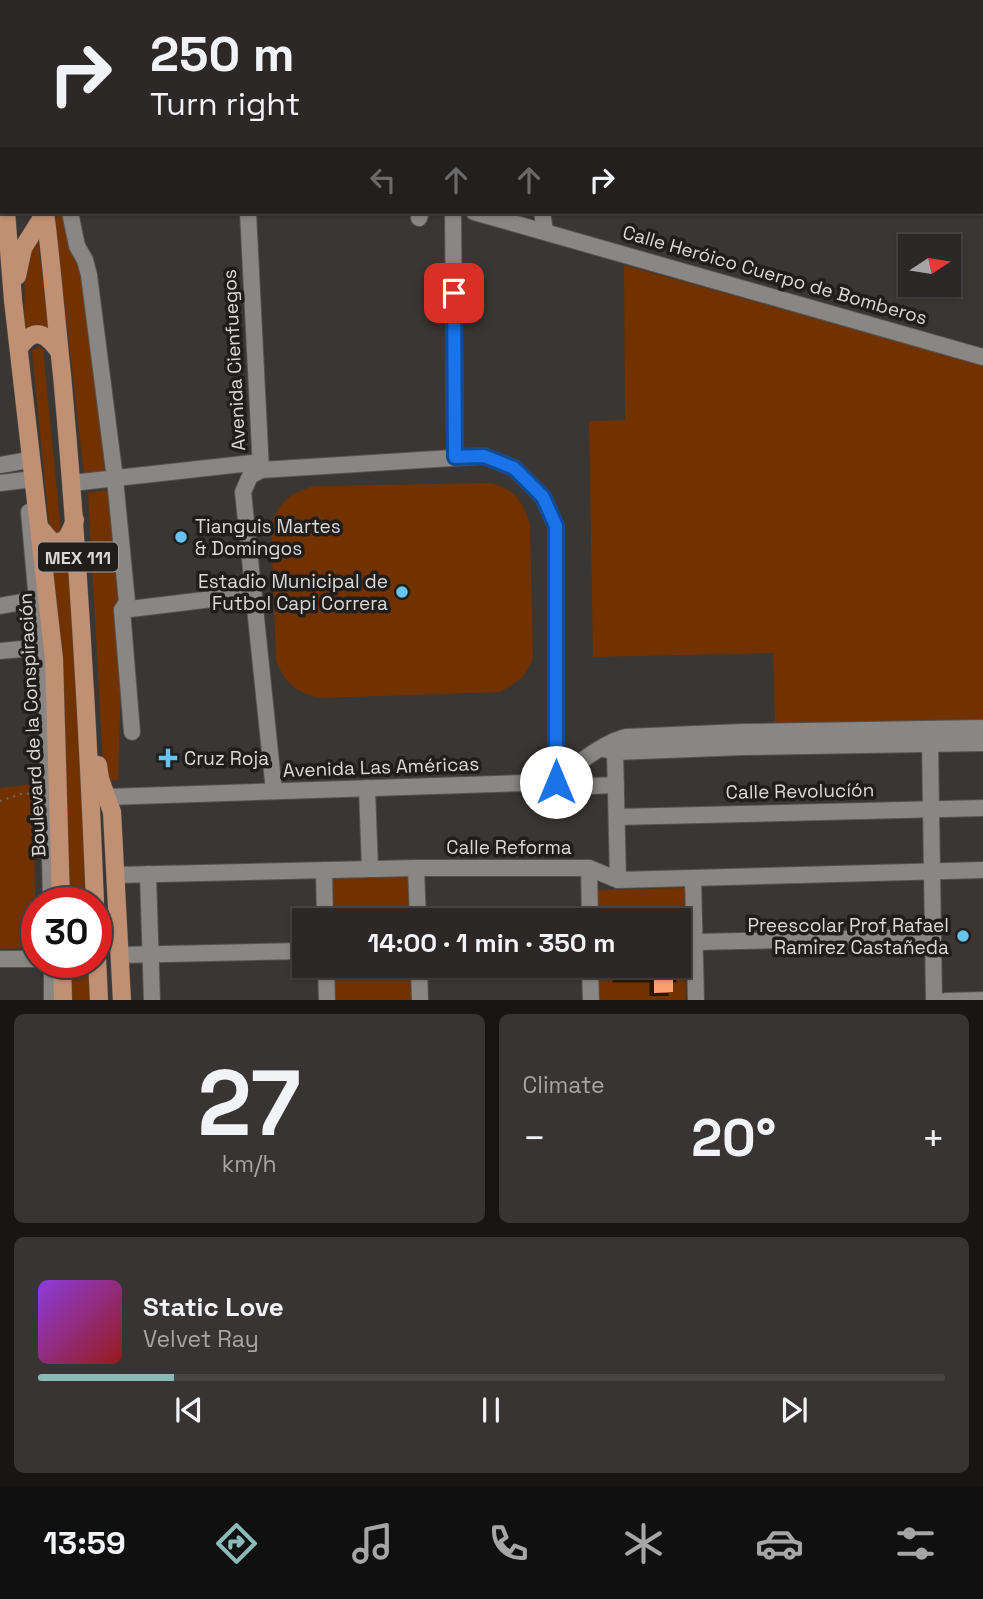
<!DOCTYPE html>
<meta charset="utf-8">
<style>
body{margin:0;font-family:"Space Grotesk",sans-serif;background:#373433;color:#f1f3f6;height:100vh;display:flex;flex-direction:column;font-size:26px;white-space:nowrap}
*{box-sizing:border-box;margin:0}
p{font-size:23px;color:#a6a6a7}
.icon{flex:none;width:38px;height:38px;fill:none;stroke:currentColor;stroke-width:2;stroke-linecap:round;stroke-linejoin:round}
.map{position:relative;height:1000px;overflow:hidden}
.sheet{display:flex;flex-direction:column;gap:14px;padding:14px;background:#181615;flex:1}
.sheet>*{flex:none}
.guide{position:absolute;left:0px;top:0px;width:984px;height:214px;box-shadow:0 2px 5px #0004,0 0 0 2px #474444;background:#2b2827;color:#f1f3f6;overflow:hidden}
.needle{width:46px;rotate:78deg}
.fabs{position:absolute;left:898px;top:234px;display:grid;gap:14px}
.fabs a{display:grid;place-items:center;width:63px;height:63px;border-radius:0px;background:#2b2827;box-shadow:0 2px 5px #0004,0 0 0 2px #474444;font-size:35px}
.speed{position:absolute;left:21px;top:887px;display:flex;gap:14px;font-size:35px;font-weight:700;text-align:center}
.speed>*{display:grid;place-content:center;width:91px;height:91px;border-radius:50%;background:#2b2827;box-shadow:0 2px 5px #0004,0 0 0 2px #474444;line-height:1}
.speed .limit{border:10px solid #d22;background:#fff;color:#111}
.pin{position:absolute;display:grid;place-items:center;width:60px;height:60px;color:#fff;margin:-30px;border-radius:14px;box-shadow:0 4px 10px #0006}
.me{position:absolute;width:77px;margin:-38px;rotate:0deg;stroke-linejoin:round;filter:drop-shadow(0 0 5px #0008)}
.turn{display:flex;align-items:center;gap:24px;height:147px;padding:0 35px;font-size:32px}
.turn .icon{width:91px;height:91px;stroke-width:2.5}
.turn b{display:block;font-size:49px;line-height:60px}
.lanes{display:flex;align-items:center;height:66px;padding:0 35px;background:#0003;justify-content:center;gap:35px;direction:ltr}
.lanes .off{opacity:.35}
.big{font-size:52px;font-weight:700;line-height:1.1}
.sheet .widget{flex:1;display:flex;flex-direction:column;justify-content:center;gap:10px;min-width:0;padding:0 24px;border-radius:10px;background:#373433}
.sheet .dial{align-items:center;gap:0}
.dial b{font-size:91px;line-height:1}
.song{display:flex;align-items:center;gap:21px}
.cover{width:84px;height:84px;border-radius:10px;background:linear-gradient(135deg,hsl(270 70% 55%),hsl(0 70% 35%))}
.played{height:7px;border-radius:4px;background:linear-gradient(90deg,#8bbbb9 15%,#474444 15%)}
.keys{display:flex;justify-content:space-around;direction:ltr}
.heat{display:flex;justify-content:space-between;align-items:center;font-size:38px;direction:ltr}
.sheet .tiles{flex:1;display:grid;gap:14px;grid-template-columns:1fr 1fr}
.widget:last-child{grid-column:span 2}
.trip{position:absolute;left:292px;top:908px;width:399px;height:70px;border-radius:0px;background:#2b2827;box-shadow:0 2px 5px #0004,0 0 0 2px #474444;font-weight:700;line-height:70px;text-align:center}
.tab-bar{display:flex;height:112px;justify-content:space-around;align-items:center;background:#111010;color:#a6a6a7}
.tab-bar .icon{width:49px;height:49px}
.tab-bar .on{color:#8bbbb9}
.tab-bar b{font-size:32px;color:#f1f3f6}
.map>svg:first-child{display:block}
.green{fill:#713200}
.building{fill:#f9a06c;filter:url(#shadow)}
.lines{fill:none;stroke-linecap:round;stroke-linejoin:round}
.minor-casing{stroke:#545251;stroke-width:18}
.major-casing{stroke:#545251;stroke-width:19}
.path{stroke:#6a6866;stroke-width:2;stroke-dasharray:2 5;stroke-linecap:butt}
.minor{stroke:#898684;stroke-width:16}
.major{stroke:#c18f71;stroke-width:18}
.route-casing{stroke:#114b97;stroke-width:18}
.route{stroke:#1a73e8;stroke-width:12}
.poi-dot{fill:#67c4ef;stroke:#1f1e1d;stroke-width:2.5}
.labels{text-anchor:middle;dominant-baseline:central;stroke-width:7;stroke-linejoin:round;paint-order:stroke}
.shield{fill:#1f1e1d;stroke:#a3a1a0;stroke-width:2}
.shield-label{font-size:18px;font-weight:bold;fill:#dbd9d8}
.street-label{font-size:19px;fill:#dbd9d8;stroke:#1f1e1d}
.poi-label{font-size:19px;fill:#dbd9d8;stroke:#1f1e1d;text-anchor:start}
</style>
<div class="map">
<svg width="983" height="1001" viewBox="0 0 983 1001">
<defs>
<filter id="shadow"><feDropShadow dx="-4.5" dy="4.5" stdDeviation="0" flood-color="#0009"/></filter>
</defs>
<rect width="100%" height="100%" fill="#393634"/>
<!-- green -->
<g class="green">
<path d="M313,0h555l6,2h-555z"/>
<path d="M59,212h5l19,50 29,209 -28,3 -29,-253z"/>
<path d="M37,231l12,103 -25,2 1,-72z"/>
<path d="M624,265l303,85 56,12v361l-208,4 -2,-74 -180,4 -4,-236 36,-1z"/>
<path d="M39,346l4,4 18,182 -4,4 -7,-4 -18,-181z"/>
<path d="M491,483c24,7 31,17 39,41l3,135 -10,18 -22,15 -181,6c-23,-5 -36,-15 -44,-38l-5,-135c7,-23 23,-35 45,-39z"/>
<path d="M113,489l9,158 -4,133 -14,1 -16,-288z"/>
<path d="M71,545l17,358h-21l-21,-354 12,3z"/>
<path d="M33,784l3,164 -36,1v-161z"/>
<path d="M413,873l1,47h-82l-1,-44z"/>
<path d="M684,888l2,112h-86l-1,-34h80v-46h-81l-1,-30z"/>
<path d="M67,963h23l1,37h-21z"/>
<path d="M333,966h82l1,34h-83z"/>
</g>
<!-- building -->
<path class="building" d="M617,966h64v12h-8v14l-19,1v-15h-37z"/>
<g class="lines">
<defs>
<g id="minor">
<path d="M201,0l7,2"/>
<path d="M274,0l7,2"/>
<path d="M830,0l6,2"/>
<path d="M102,2l2,-2"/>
<path d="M178,2v-2"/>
<path d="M982,44h1"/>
<path d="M982,195l1,1"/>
<path d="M70,212l7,34 8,14 4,15 26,204 12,123 -5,8 10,122"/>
<path d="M248,212l13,258 -11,6 -7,16 31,299"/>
<path d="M453,212l2,245"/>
<path d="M474,212l509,145"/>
<path d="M542,212l3,19"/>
<path d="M419,218l2,-6"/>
<path d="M0,465l23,-4"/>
<path d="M261,470l223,-14 30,12 29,29 13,29v256l8,5 52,-2"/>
<path d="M0,483l25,-3"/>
<path d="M72,483l188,-21"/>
<path d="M29,512l18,201 4,190"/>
<path d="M0,606l38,-7"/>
<path d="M122,610l131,-16"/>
<path d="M0,651l43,-4"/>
<path d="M930,743l4,258"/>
<path d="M616,745l-1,7 3,128"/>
<path d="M604,749l11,3 128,-5 240,-4"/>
<path d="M367,788l3,81"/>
<path d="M107,797l449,-15c16,-15 48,-40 70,-45l116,-5 241,-4"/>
<path d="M617,817l366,-9"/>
<path d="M416,868l2,52"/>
<path d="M589,868l1,52"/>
<path d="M324,870l1,50"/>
<path d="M148,874l4,127"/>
<path d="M115,875l301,-7h173l29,12 365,-10"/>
<path d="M693,878l3,123"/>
<path d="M695,942l238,-5"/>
<path d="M120,955l184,-4"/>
<path d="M0,959h37"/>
<path d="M52,962v39"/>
<path d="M326,966l1,35"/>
<path d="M419,966l1,35"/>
<path d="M590,966l1,35"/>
<path d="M945,1001l38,-1"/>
</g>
<g id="major">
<path d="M22,0v2"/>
<path d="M0,147l2,18"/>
<path d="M6,212l7,88 41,359 7,244"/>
<path d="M45,212c7,54 11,108 17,163 16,176 26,351 33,528"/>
<path d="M17,276l6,-28 22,-35"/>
<path d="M19,348c15,-21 26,-16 40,3"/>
<path d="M40,528l12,14c16,2 18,-10 23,-22"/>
<path d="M98,765l2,14 12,33 10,189"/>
<path d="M96,936l3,65"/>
<path d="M62,962l1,39"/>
</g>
</defs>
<!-- minor casing -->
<use href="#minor" class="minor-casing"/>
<!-- major casing -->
<use href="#major" class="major-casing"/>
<!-- path -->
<g class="path">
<path d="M982,109h1"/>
<path d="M0,801l21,-7 15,-1"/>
</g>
<!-- minor -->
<use href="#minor" class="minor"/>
<!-- major -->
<use href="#major" class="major"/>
</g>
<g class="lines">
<defs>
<path id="route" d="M454,293l1,164 29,-1 30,12 29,29 13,29v256"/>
</defs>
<!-- route casing -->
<use href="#route" class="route-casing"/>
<!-- route -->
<use href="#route" class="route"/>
</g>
<!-- markers -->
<g class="poi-dot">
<circle cx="181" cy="537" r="7"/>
<circle cx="402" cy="592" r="7"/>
<path d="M164.5 747.5h7v7h7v7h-7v7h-7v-7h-7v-7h7z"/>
<circle cx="963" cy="936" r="7"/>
</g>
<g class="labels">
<!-- shield labels -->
<rect class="shield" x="38" y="542.5" width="80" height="29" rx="5"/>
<g class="shield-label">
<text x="78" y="557">MEX 111</text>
</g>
<!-- street labels -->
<g class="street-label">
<text transform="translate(775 275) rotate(16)">Calle Heróico Cuerpo de Bomberos</text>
<text transform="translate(234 360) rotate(-93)">Avenida Cienfuegos</text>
<text transform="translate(32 725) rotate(-93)">Boulevard de la Conspiración</text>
<text transform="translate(381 767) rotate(-2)">Avenida Las Américas</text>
<text transform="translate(800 791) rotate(-1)">Calle Revolucíón</text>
<text x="509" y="847">Calle Reforma</text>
</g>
<!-- poi labels -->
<g class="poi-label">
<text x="195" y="526">Tianguis Martes<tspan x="195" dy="22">&amp; Domingos</tspan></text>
<text x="388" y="581" text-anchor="end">Estadio Municipal de<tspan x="388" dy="22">Futbol Capi Correra</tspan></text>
<text x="184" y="758">Cruz Roja</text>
<text x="949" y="925" text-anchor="end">Preescolar Prof Rafael<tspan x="949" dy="22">Ramirez Castañeda</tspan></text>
</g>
</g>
</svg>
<div class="fabs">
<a><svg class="needle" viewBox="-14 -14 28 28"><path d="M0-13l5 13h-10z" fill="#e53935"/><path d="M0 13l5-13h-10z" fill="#a6a6a7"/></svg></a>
</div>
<div class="speed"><div class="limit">30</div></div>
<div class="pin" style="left:454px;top:293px;background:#d93025"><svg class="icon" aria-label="arrive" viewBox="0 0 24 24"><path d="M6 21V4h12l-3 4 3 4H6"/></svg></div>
<svg class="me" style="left:556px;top:782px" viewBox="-20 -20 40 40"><circle r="19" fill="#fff"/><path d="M0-13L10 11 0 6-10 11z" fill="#1a73e8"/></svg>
<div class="trip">14:00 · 1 min · 350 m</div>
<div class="guide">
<div class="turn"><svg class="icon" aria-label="right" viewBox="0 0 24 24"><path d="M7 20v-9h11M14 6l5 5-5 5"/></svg><div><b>250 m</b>Turn right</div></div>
<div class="lanes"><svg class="icon off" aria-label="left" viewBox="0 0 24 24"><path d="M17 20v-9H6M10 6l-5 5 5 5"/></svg><svg class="icon off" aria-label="ahead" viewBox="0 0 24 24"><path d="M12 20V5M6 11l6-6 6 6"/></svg><svg class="icon off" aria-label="ahead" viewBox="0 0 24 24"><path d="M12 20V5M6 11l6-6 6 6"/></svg><svg class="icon" aria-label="right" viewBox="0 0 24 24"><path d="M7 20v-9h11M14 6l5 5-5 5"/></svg></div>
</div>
</div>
<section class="sheet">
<div class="tiles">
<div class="widget dial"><b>27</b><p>km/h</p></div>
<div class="widget"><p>Climate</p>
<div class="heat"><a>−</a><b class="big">20°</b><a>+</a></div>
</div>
<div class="widget">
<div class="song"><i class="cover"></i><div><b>Static Love</b><p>Velvet Ray</p></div></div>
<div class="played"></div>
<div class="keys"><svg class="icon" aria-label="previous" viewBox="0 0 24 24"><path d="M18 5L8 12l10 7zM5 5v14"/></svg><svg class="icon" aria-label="pause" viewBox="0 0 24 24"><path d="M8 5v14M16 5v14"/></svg><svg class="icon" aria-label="next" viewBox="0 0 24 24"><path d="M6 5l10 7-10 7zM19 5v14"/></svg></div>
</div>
</div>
</section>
<nav class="tab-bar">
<b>13:59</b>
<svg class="icon on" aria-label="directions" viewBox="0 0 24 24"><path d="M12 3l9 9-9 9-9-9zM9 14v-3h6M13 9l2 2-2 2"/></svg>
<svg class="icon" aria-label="music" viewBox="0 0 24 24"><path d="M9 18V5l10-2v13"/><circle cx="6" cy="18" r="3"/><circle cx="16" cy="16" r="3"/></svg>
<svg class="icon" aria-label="phone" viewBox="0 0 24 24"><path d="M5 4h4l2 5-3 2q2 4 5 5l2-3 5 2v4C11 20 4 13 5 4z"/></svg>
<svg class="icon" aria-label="climate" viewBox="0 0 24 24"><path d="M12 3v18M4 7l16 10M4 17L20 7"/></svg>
<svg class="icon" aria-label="car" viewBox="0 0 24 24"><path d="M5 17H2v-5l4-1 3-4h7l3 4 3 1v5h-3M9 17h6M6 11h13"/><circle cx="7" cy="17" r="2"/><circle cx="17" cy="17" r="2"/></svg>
<svg class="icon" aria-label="filters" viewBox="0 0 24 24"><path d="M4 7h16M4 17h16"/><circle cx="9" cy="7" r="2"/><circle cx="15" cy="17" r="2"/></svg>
</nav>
